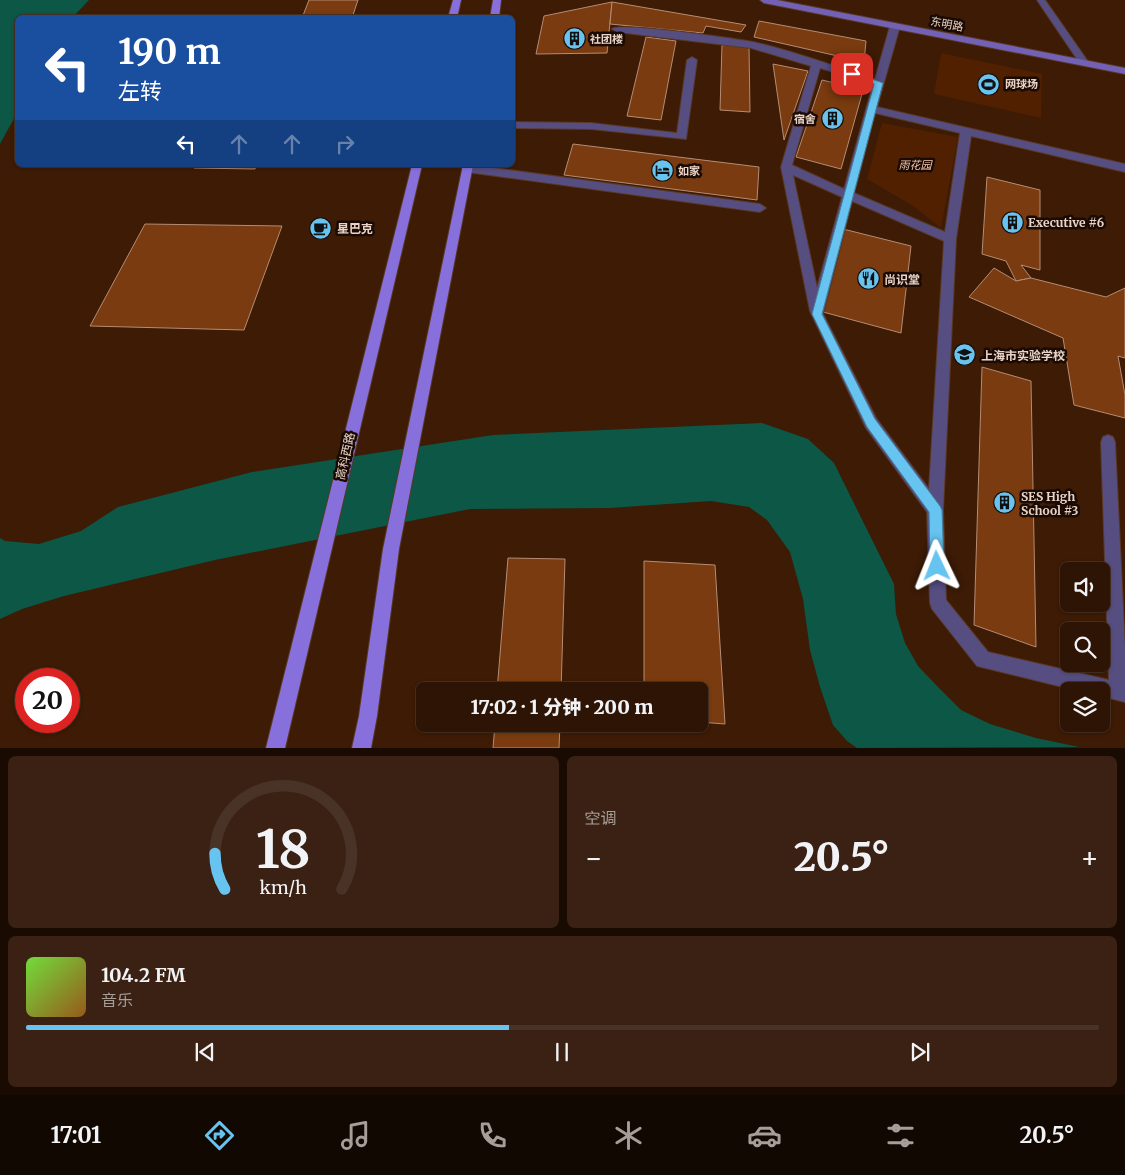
<!DOCTYPE html>
<html lang="zh">
<meta charset="utf-8">
<style>
body{margin:0;font-family:Merriweather,"Noto Sans SC",serif;background:#3a2113;color:#f1f3f6;height:100vh;display:flex;flex-direction:column;font-size:19px;white-space:nowrap}
*{box-sizing:border-box;margin:0}
p{font-size:16px;color:#a79e9a}
.icon{flex:none;width:28px;height:28px;fill:none;stroke:currentColor;stroke-width:2;stroke-linecap:round;stroke-linejoin:round}
.map{position:relative;height:748px;overflow:hidden}
.side{display:flex;flex-direction:column;gap:8px;padding:8px;background:#190b02;flex:1}
.side>*{flex:none}
.hud{position:absolute;left:15px;top:15px;width:500px;height:152px;border-radius:8px;box-shadow:0 1px 4px #0004,0 0 0 1px #493326;background:#1a4fa0;color:#fff;overflow:hidden}
.tools{position:absolute;left:1060px;top:562px;display:grid;gap:10px}
.tools a{display:grid;place-items:center;width:50px;height:50px;border-radius:8px;background:#2e1404;box-shadow:0 1px 4px #0004,0 0 0 1px #493326;font-size:25px}
.speed{position:absolute;left:15px;top:668px;display:flex;gap:10px;font-size:25px;font-weight:700;text-align:center}
.speed>*{display:grid;place-content:center;width:65px;height:65px;border-radius:50%;background:#2e1404;box-shadow:0 1px 4px #0004,0 0 0 1px #493326;line-height:1}
.speed .limit{border:8px solid #d22;background:#fff;color:#111}
.pin{position:absolute;display:grid;place-items:center;width:42px;height:42px;color:#fff;margin:-21px;border-radius:10px;box-shadow:0 2px 8px #0006}
.me{position:absolute;width:55px;margin:-28px;rotate:358deg;stroke-linejoin:round;filter:drop-shadow(0 0 4px #0008)}
.turn{display:flex;align-items:center;gap:18px;height:105px;padding:0 20px;font-size:22px}
.turn .icon{width:65px;height:65px;stroke-width:2.5}
.turn b{display:block;font-size:35px;line-height:42px}
.lanes{display:flex;align-items:center;height:48px;padding:0 20px;background:#0003;justify-content:center;gap:25px;direction:ltr}
.lanes .off{opacity:.35}
.big{font-size:38px;font-weight:800;line-height:1.1}
.side .widget{flex:1;display:flex;flex-direction:column;justify-content:center;gap:8px;min-width:0;padding:0 18px;border-radius:8px;background:#3a2113}
.side .dial{align-items:center;gap:0}
.dial svg{height:130px;overflow:visible;fill:none;stroke:#493326;stroke-width:7;stroke-linecap:round;text-anchor:middle}
.dial text{fill:#f1f3f6;stroke:none}
.song{display:flex;align-items:center;gap:15px}
.cover{width:60px;height:60px;border-radius:8px;background:linear-gradient(135deg,hsl(100 70% 55%),hsl(30 70% 35%))}
.played{height:5px;border-radius:2px;background:linear-gradient(90deg,#67c4f0 45%,#493326 45%)}
.keys{display:flex;justify-content:space-around;direction:ltr}
.heat{display:flex;justify-content:space-between;align-items:center;font-size:28px;direction:ltr}
.side .tiles{flex:1;display:grid;gap:8px;grid-template-columns:1fr 1fr}
.widget:last-child{grid-column:span 2}
.trip{position:absolute;left:416px;top:682px;width:292px;height:50px;border-radius:8px;background:#2e1404;box-shadow:0 1px 4px #0004,0 0 0 1px #493326;font-weight:800;line-height:50px;text-align:center}
.tab-bar{display:flex;height:80px;justify-content:space-around;align-items:center;background:#120802;color:#a79e9a}
.tab-bar .icon{width:35px;height:35px}
.tab-bar .active{color:#67c4f0}
.tab-bar b{font-size:22px;color:#f1f3f6}
.map>svg:first-child{display:block}
.green{fill:#502000}
.water{fill:#0c5745}
.building{fill:#793b0f;stroke:#b68c74}
.lines{fill:none;stroke-linecap:round;stroke-linejoin:round}
.service-casing{stroke:#593824;stroke-width:2}
.secondary-casing{stroke:#593824;stroke-width:2}
.primary-casing{stroke:#593824;stroke-width:2}
.service{fill:#564d81;fill-rule:evenodd}
.secondary{fill:#7261b5;fill-rule:evenodd}
.primary{fill:#8770dc;fill-rule:evenodd}
.route{fill:#67c4f0;stroke:#437f9c}
.labels{text-anchor:middle;dominant-baseline:central;stroke-width:5;stroke-linejoin:round;paint-order:stroke}
.far-street-label{font-size:11px;fill:#ead3c6;stroke:#190a03}
.far-poi-label{font-size:11px;font-weight:bold;fill:#ead3c6;stroke:#190a03;text-anchor:start}
.far-park-label{font-size:11px;font-style:italic;fill:#f4c7ad;stroke:#190a03}
.poi-label{font-size:12px;font-weight:bold;fill:#ead3c6;stroke:#190a03;text-anchor:start}
.street-label{font-size:12px;fill:#ead3c6;stroke:#190a03}
</style>
<div class="map">
<svg width="1125" height="748" viewBox="0 0 1125 748">
<rect width="100%" height="100%" fill="#3d1b05"/>
<!-- green -->
<g class="green">
<path d="M941,53l101,21 -1,44 -107,-24z"/>
<path d="M882,123l76,14 -17,91 -28,-22 -46,-27z"/>
</g>
<!-- water -->
<g class="water">
<path d="M0,0h89l-16,17 -55,1 -1,95 -17,31z"/>
<path d="M762,423l46,16 26,24 60,121 2,30 9,29 13,23 21,22 22,22 29,14 46,14 43,9 -222,1 -10,-7 -14,-16 -13,-38 -10,-37 -7,-51 -13,-47 -23,-32 -18,-13 -38,-6 -101,7 -140,1 -255,51 -151,36 -42,13 -22,10v-81l5,3 34,3 42,-13 37,-24 134,-35 241,-37z"/>
</g>
<!-- building -->
<g class="building">
<path d="M309,0h49l-6,18h-50z"/>
<path d="M612,2l-5,51 -71,1 8,-38z"/>
<path d="M612,2l134,23 -5,7 -35,-6 -3,7 -93,-9z"/>
<path d="M759,21l107,20 -2,21 -110,-25z"/>
<path d="M646,37l30,4 -15,79 -34,-4z"/>
<path d="M722,45l27,2 1,65 -30,-2z"/>
<path d="M773,64l35,7 -24,69z"/>
<path d="M822,80l29,7 -2,4 13,3 -21,75 -45,-12z"/>
<path d="M573,144l186,23 -2,33 -193,-25z"/>
<path d="M197,165h59l-1,4 -61,-1z"/>
<path d="M987,177l53,13v80l-19,-5 10,13 -15,3 -10,-20 -24,-7z"/>
<path d="M145,224l137,2 -38,104 -154,-4z"/>
<path d="M839,228l72,18 -10,87 -78,-21z"/>
<path d="M994,268l22,13 15,-3 75,19 19,-9v70l-7,-2 7,39v23l-51,-13 -11,-67 -94,-41z"/>
<path d="M982,367l49,14 5,266 -62,-22z"/>
<path d="M508,558l57,1 -4,132h-64z"/>
<path d="M644,561l71,4 10,159 -25,-2v-31h-56z"/>
<path d="M495,724h65l-1,24h-66z"/>
</g>
<g class="lines">
<defs>
<g id="service">
<path d="M1037,0h8l44,63 -2,2h-6z"/>
<path d="M895,23l5,3 -23,81 248,57v8l-154,-36 -15,103 -13,271 3,90 42,52 121,28 -8,-238 2,-5 5,-2 5,2 2,5 10,206v54l-24,-6v-5h-22l-102,-25 -45,-57 -2,-6 -3,-91 -61,-84 -56,-117 -29,-144 30,-101 -60,-18 -134,-16 -5,-3c8,-7 124,10 141,13 41,9 82,25 122,37l15,-53zM820,68l53,16 -29,105 -52,-24zM875,113l85,20 -15,99 -91,-39zM793,175l49,22 -25,91zM852,201l92,40 -15,248 -53,-71 -53,-104z"/>
<path d="M692,57l5,3 -11,79 -95,-10 -79,-1v-6l79,1 86,10 10,-73z"/>
<path d="M463,165h9l288,39 6,4 -6,4 -293,-40 -5,-4z"/>
</g>
<path id="secondary" d="M760,0h17l348,68v6l-361,-71z"/>
<g id="primary">
<path d="M453,0h8l-4,18h-9z"/>
<path d="M493,0h8l-2,18h-9z"/>
<path d="M412,165h10l-137,583h-19z"/>
<path d="M463,165h10l-74,384 -22,167 -6,32h-19l7,-32 24,-167z"/>
</g>
</defs>
<!-- service casing -->
<use href="#service" class="service-casing"/>
<!-- secondary casing -->
<use href="#secondary" class="secondary-casing"/>
<!-- primary casing -->
<use href="#primary" class="primary-casing"/>
<!-- service -->
<use href="#service" class="service"/>
<!-- secondary -->
<use href="#secondary" class="secondary"/>
<!-- primary -->
<use href="#primary" class="primary"/>
</g>
<!-- route -->
<path class="route" d="M852,72l31,11 -61,231 53,105 65,87 2,4 2,56 -2,5 -5,2 -5,-2 -2,-5 -1,-54 -62,-85 -55,-113 62,-230 -25,-8 -1,-2z"/>
<!-- icons -->
<defs>
<symbol id="building-disc" viewBox="-11 -11 22 22"><circle r="9.5" fill="#67c4f0" stroke="#190a03"/><path d="M-4-6H4V6H1V3H-1V6H-4ZM-2.5-4.3h1.7v1.8h-1.7ZM.8-4.3h1.7v1.8H.8ZM-2.5-1h1.7V.8h-1.7ZM.8-1h1.7V.8H.8Z" fill="#111"/></symbol>
<symbol id="stadium-disc" viewBox="-11 -11 22 22"><circle r="9.5" fill="#67c4f0" stroke="#190a03"/><path d="M0-5a6.5 5 0 1 0 0 10a6.5 5 0 1 0 0-10ZM-3.5-1.8h7v3.6h-7Z" fill="#111"/></symbol>
<symbol id="hotel-disc" viewBox="-11 -11 22 22"><circle r="9.5" fill="#67c4f0" stroke="#190a03"/><path d="M-6-4.5h1.5V1H6V5H4.5V3h-9V5H-6ZM-4 0a1.8 1.8 0 1 1 3.6 0ZM.5 0V-2.5h3Q6-2.5 6 0Z" fill="#111"/></symbol>
<symbol id="cafe-disc" viewBox="-11 -11 22 22"><circle r="9.5" fill="#67c4f0" stroke="#190a03"/><path d="M-5.5-4.5H6V0H3Q3 3.5 0 3.5H-2.5Q-5.5 3.5-5.5 0ZM3-3.2v2h1.7v-2ZM-6 4.5H4V6H-6Z" fill="#111"/></symbol>
<symbol id="restaurant-disc" viewBox="-11 -11 22 22"><circle r="9.5" fill="#67c4f0" stroke="#190a03"/><path d="M-5-6h1v4h1v-4h1v4h1v-4h1v5L-1.5 .5V6h-2V.5L-5-1ZM5-6V6H3V1.5H1.5Q1.5-4 5-6Z" fill="#111"/></symbol>
<symbol id="school-disc" viewBox="-11 -11 22 22"><circle r="9.5" fill="#67c4f0" stroke="#190a03"/><path d="M0-5L7-2L0 1L-7-2ZM-4 1L0 2.5L4 1V4Q0 6-4 4Z" fill="#111"/></symbol>
</defs>
<g fill-rule="evenodd">
<use href="#building-disc" x="562" y="26" width="25" height="25"/>
<use href="#stadium-disc" x="976" y="72" width="25" height="25"/>
<use href="#building-disc" x="820" y="106" width="25" height="25"/>
<use href="#hotel-disc" x="650" y="158" width="25" height="25"/>
<use href="#building-disc" x="1000" y="210" width="25" height="25"/>
<use href="#cafe-disc" x="308" y="216" width="25" height="25"/>
<use href="#restaurant-disc" x="856" y="266" width="25" height="25"/>
<use href="#school-disc" x="952" y="342" width="25" height="25"/>
<use href="#building-disc" x="992" y="490" width="25" height="25"/>
</g>
<g class="labels">
<!-- far-street labels -->
<g class="far-street-label">
<text transform="translate(947 24) rotate(11)">东明路</text>
</g>
<!-- far-poi labels -->
<g class="far-poi-label">
<text x="590" y="39">社团楼</text>
<text x="1005" y="84">网球场</text>
<text x="816" y="119" text-anchor="end">宿舍</text>
<text x="678" y="171">如家</text>
</g>
<!-- far-park labels -->
<g class="far-park-label">
<text x="915" y="165">雨花园</text>
</g>
<!-- poi labels -->
<g class="poi-label">
<text x="1028" y="222">Executive #6</text>
<text x="337" y="228">星巴克</text>
<text x="884" y="279">尚识堂</text>
<text x="981" y="355">上海市实验学校</text>
<text x="1021" y="496">SES High<tspan x="1021" dy="14">School #3</tspan></text>
</g>
<!-- street labels -->
<g class="street-label">
<text transform="translate(345 456) rotate(-77)">高科西路</text>
</g>
</g>
</svg>
<div class="tools">
<a><svg class="icon" aria-label="sound" viewBox="0 0 24 24"><path d="M4 9h4l5-4v14l-5-4H4zM17 9q2 3 0 6"/></svg></a>
<a><svg class="icon" aria-label="search" viewBox="0 0 24 24"><circle cx="10" cy="10" r="6"/><path d="M15 15l6 6"/></svg></a>
<a><svg class="icon" aria-label="layers" viewBox="0 0 24 24"><path d="M12 4l9 5-9 5-9-5zM3 14l9 5 9-5"/></svg></a>
</div>
<div class="speed"><div class="limit">20</div></div>
<div class="pin" style="left:852px;top:74px;background:#d93025"><svg class="icon" aria-label="arrive" viewBox="0 0 24 24"><path d="M6 21V4h12l-3 4 3 4H6"/></svg></div>
<svg class="me" style="left:937px;top:566px" viewBox="-20 -20 40 40"><path d="M0-17L14 15 0 8-14 15z" fill="#67c4f0" stroke="#fff" stroke-width="4"/></svg>
<div class="trip">17:02 · 1 分钟 · 200 m</div>
<div class="hud">
<div class="turn"><svg class="icon" aria-label="left" viewBox="0 0 24 24"><path d="M17 20v-9H6M10 6l-5 5 5 5"/></svg><div><b>190 m</b>左转</div></div>
<div class="lanes"><svg class="icon" aria-label="left" viewBox="0 0 24 24"><path d="M17 20v-9H6M10 6l-5 5 5 5"/></svg><svg class="icon off" aria-label="ahead" viewBox="0 0 24 24"><path d="M12 20V5M6 11l6-6 6 6"/></svg><svg class="icon off" aria-label="ahead" viewBox="0 0 24 24"><path d="M12 20V5M6 11l6-6 6 6"/></svg><svg class="icon off" aria-label="right" viewBox="0 0 24 24"><path d="M7 20v-9h11M14 6l5 5-5 5"/></svg></div>
</div>
</div>
<section class="side">
<div class="tiles">
<div class="widget dial"><svg viewBox="0 0 100 80">
<path d="M14 69A42 42 0 1 1 86 69"/>
<path d="M14 69A42 42 0 0 1 8 47" stroke="#67c4f0"/>
<text x="50" y="56" font-size="32" font-weight="700">18</text>
<text x="50" y="72" font-size="11">km/h</text>
</svg></div>
<div class="widget"><p>空调</p>
<div class="heat"><a>−</a><b class="big">20.5°</b><a>+</a></div>
</div>
<div class="widget">
<div class="song"><i class="cover"></i><div><b>104.2 FM</b><p>音乐</p></div></div>
<div class="played"></div>
<div class="keys"><svg class="icon" aria-label="previous" viewBox="0 0 24 24"><path d="M18 5L8 12l10 7zM5 5v14"/></svg><svg class="icon" aria-label="pause" viewBox="0 0 24 24"><path d="M8 5v14M16 5v14"/></svg><svg class="icon" aria-label="next" viewBox="0 0 24 24"><path d="M6 5l10 7-10 7zM19 5v14"/></svg></div>
</div>
</div>
</section>
<nav class="tab-bar">
<b>17:01</b>
<svg class="icon active" aria-label="directions" viewBox="0 0 24 24"><path d="M12 3l9 9-9 9-9-9zM9 14v-3h6M13 9l2 2-2 2"/></svg>
<svg class="icon" aria-label="music" viewBox="0 0 24 24"><path d="M9 18V5l10-2v13"/><circle cx="6" cy="18" r="3"/><circle cx="16" cy="16" r="3"/></svg>
<svg class="icon" aria-label="phone" viewBox="0 0 24 24"><path d="M5 4h4l2 5-3 2q2 4 5 5l2-3 5 2v4C11 20 4 13 5 4z"/></svg>
<svg class="icon" aria-label="climate" viewBox="0 0 24 24"><path d="M12 3v18M4 7l16 10M4 17L20 7"/></svg>
<svg class="icon" aria-label="car" viewBox="0 0 24 24"><path d="M5 17H2v-5l4-1 3-4h7l3 4 3 1v5h-3M9 17h6M6 11h13"/><circle cx="7" cy="17" r="2"/><circle cx="17" cy="17" r="2"/></svg>
<svg class="icon" aria-label="filters" viewBox="0 0 24 24"><path d="M4 7h16M4 17h16"/><circle cx="9" cy="7" r="2"/><circle cx="15" cy="17" r="2"/></svg>
<b>20.5°</b>
</nav>
